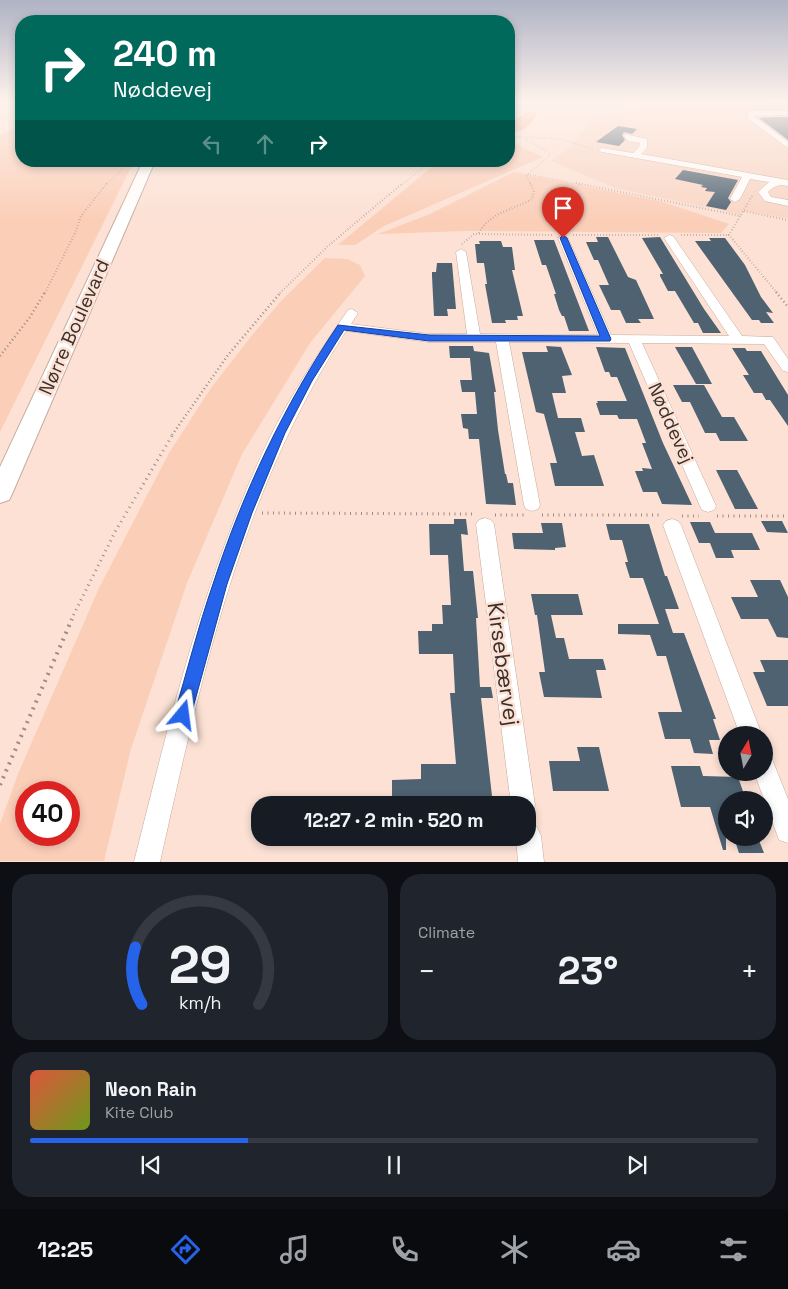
<!DOCTYPE html>
<meta charset="utf-8">
<style>
body{margin:0;font-family:"Space Grotesk",sans-serif;background:#20242c;color:#f1f3f6;height:100vh;display:flex;flex-direction:column;font-size:19px;white-space:nowrap}
*{box-sizing:border-box;margin:0}
p{font-size:16px;color:#9ea1a6}
.icon{flex:none;width:28px;height:28px;fill:none;stroke:currentColor;stroke-width:2;stroke-linecap:round;stroke-linejoin:round}
.map{position:relative;height:862px;overflow:hidden}
.panel{display:flex;flex-direction:column;gap:12px;padding:12px;background:#0d0f14;flex:1}
.panel>*{flex:none}
.banner{position:absolute;left:15px;top:15px;width:500px;height:152px;border-radius:20px;box-shadow:0 2px 8px #0003;background:#00695c;color:#fff;overflow:hidden}
.needle{width:32px;rotate:10deg}
.buttons{position:absolute;left:718px;top:726px;display:grid;gap:10px}
.buttons a{display:grid;place-items:center;width:55px;height:55px;border-radius:50%;background:#171b24;box-shadow:0 2px 8px #0003;font-size:25px}
.speed{position:absolute;left:15px;top:781px;display:flex;gap:10px;font-size:25px;font-weight:700;text-align:center}
.speed>*{display:grid;place-content:center;width:65px;height:65px;border-radius:50%;background:#171b24;box-shadow:0 2px 8px #0003;line-height:1}
.speed .limit{border:8px solid #d22;background:#fff;color:#111}
.pin{position:absolute;display:grid;place-items:center;width:42px;height:42px;color:#fff;margin:-51px -21px;border-radius:50% 50% 50% 0;rotate:-45deg;box-shadow:0 0 5px #0007}
.pin .icon{rotate:45deg}
.me{position:absolute;width:55px;margin:-28px;rotate:16deg;stroke-linejoin:round;filter:drop-shadow(0 0 4px #0008)}
.turn{display:flex;align-items:center;gap:18px;height:105px;padding:0 15px;font-size:22px}
.turn .icon{width:65px;height:65px;stroke-width:2.5}
.turn b{display:block;font-size:35px;line-height:42px}
.lanes{display:flex;align-items:center;height:48px;padding:0 15px;background:#0003;justify-content:center;gap:25px;direction:ltr}
.lanes .off{opacity:.35}
.big{font-size:38px;font-weight:700;line-height:1.1}
.panel .card{flex:1;display:flex;flex-direction:column;justify-content:center;gap:8px;min-width:0;padding:0 18px;border-radius:20px;background:#20242c}
.panel .dial{align-items:center;gap:0}
.dial svg{height:130px;overflow:visible;fill:none;stroke:#363941;stroke-width:7;stroke-linecap:round;text-anchor:middle}
.dial text{fill:#f1f3f6;stroke:none}
.song{display:flex;align-items:center;gap:15px}
.cover{width:60px;height:60px;border-radius:8px;background:linear-gradient(135deg,hsl(10 70% 55%),hsl(80 70% 35%))}
.played{height:5px;border-radius:2px;background:linear-gradient(90deg,#2563eb 30%,#363941 30%)}
.keys{display:flex;justify-content:space-around;direction:ltr}
.heat{display:flex;justify-content:space-between;align-items:center;font-size:28px;direction:ltr}
.panel .tiles{flex:1;display:grid;gap:12px;grid-template-columns:1fr 1fr}
.card:last-child{grid-column:span 2}
.trip{position:absolute;left:251px;top:796px;width:285px;height:50px;border-radius:20px;background:#171b24;box-shadow:0 2px 8px #0003;font-weight:700;line-height:50px;text-align:center}
.menu{display:flex;height:80px;justify-content:space-around;align-items:center;background:#090b0e;color:#9ea1a6}
.menu .icon{width:35px;height:35px}
.menu .on{color:#2563eb}
.menu b{font-size:22px;color:#f1f3f6}
.map>svg:first-child{display:block}
.built{fill:#f9d6c5}
.green{fill:#fbceb8;fill-rule:evenodd}
.water{fill:#fab28e}
.building{fill:#4e6272}
.lines{fill:none;stroke-linecap:round;stroke-linejoin:round}
.minor-casing{stroke:#c5ab9f;stroke-width:1}
.highway-casing{stroke:#c5ab9f;stroke-width:2}
.path-far4{stroke:#9f8c83;stroke-width:1;stroke-dasharray:0.5 2;stroke-linecap:butt}
.path-far3{stroke:#9f8c83;stroke-width:2;stroke-dasharray:0.5 2.5;stroke-linecap:butt}
.path-far2{stroke:#9f8c83;stroke-width:2.5;stroke-dasharray:1 3;stroke-linecap:butt}
.path-far1{stroke:#9f8c83;stroke-width:3;stroke-dasharray:1 4.5;stroke-linecap:butt}
.path{stroke:#9f8c83;stroke-width:4;stroke-dasharray:2 5.5;stroke-linecap:butt}
.minor{fill:#fff;fill-rule:evenodd}
.highway{fill:#fff;fill-rule:evenodd}
.route{fill:#2563eb;stroke:#184099}
.labels{text-anchor:middle;dominant-baseline:central;stroke-width:5;stroke-linejoin:round;paint-order:stroke}
.street-label{font-size:19px;fill:#3a302b;stroke:#fce1d4}
.near-street-label{font-size:22px;fill:#3a302b;stroke:#fce1d4}
</style>
<div class="map">
<svg width="788" height="862" viewBox="0 0 788 862">
<rect width="100%" height="100%" fill="#fce1d4"/>
<!-- built -->
<path class="built" d="M788,103v115l-40,-7 -10,3 -123,-26 -64,-27 19,-14 21,-27 37,-9 28,-4z"/>
<!-- green -->
<g class="green">
<path d="M21,124v37h113l-134,271v-297z"/>
<path d="M509,141l34,16 -159,69 -29,19h-17l101,-84h70z"/>
<path d="M514,172l149,30 66,22 -8,9 -256,-2 -87,3 52,-20z"/>
<path d="M325,258l22,1 13,6 5,11 -55,67 -68,111 -55,129 -56,166 -27,112h-104v-37l18,-50 81,-186 70,-135 42,-65 42,-54 30,-35zM26,792h43v43h-43z"/>
</g>
<!-- water -->
<path class="water" d="M529,112l8,1c-5,11 -15,21 -28,19v-10z"/>
<!-- building -->
<g class="building">
<path d="M775,117h13v23l-29,-22z"/>
<path d="M618,126l19,3 -5,5 -8,-2 -2,3 3,5 -6,6 -23,-4z"/>
<path d="M683,170l55,10 -10,18 3,4 -5,8 -20,-4 9,-14 -10,-1 2,-3 -6,-1 2,-2 -28,-6z"/>
<path d="M596,237h12l20,40 8,3 18,39h-16l3,4h-15l-6,-13h-9l-12,-25h10l-11,-25h-4l-8,-18h12z"/>
<path d="M660,237l44,72 17,24h-18l-5,-10h-4l-19,-32h-7l-8,-15v-2h3l-21,-36z"/>
<path d="M709,238h16l20,27 16,32 12,16 -7,-1 8,11h-13l-2,-3h-7l-57,-79h16z"/>
<path d="M534,240h20l35,91h-20l-5,-15h-2l-3,-6 -5,-16h2l-10,-29h-4z"/>
<path d="M479,241h22l2,6h9l3,23h-3l11,46h-6l1,4h-13l1,3h-14l-7,-39h2l-3,-21h-7l-2,-19h5z"/>
<path d="M437,263h15l4,46h-9l1,7h-14l-2,-40v-4h4z"/>
<path d="M449,346h24l1,5 15,2 7,39h-2l4,38 7,44h1l2,9h5l3,22 -30,-1 -7,-65h-10l-1,-10 -5,-1 -2,-14h16l-2,-22h-13l-2,-12h12l-2,-22h-20z"/>
<path d="M546,346l15,1 11,28 -10,1 4,17h-14l6,25h23l4,14h-10l7,24 12,-1 10,31h-49l-5,-23h7l-13,-49 -8,-2 -14,-60h26z"/>
<path d="M596,347l29,1 38,95 29,62 -30,-1 -5,-12h-14l-8,-21h8l-1,-3 10,1 -10,-26h4l-9,-24h-18l-2,-4h-17l-4,-12h2l-1,-2h30l-10,-24h-6l-2,-5h-4z"/>
<path d="M675,347h17l20,37h-16z"/>
<path d="M732,348h13l2,3h14l27,44v31l-18,-26h-4l-4,-7h-8l-11,-18h6z"/>
<path d="M673,385h31l18,32h12l14,24h-28l-4,-8h-11l-15,-31h-8z"/>
<path d="M716,470h21l21,39h-23z"/>
<path d="M454,519h12l2,16 -7,-1 3,37h9l5,47h-2l4,69h11l2,11h-12l12,107h-71l-1,-8h-29v-17l29,-1v-15h35l-6,-71h5l-2,-39h-34l-1,-23h14v-7h11l-1,-19h9l-3,-50h-18l-1,-31h25z"/>
<path d="M761,521h21l6,12 -21,-1z"/>
<path d="M690,522h20l5,11h37l8,17h-29l3,8h-18l-6,-15h-11z"/>
<path d="M541,523h21l4,24 -11,1v2l-41,-1 -2,-16h31z"/>
<path d="M606,524h43l16,52h2l12,33h-14l8,24h11l32,86h-3l7,21h-11l4,14 -19,-1 -4,-14h-25l-7,-27h24l-16,-56h-9l-7,-21 -32,-1v-10h41l-16,-46h-13l-5,-16h3l-6,-22h-12z"/>
<path d="M750,580h30l8,17v41l-11,-1 -9,-18h-27l-10,-22h27z"/>
<path d="M531,594h47l5,21h-32l5,23h8l5,21h34l3,11h-10l6,28 -58,-1 -5,-25h6l-8,-57h-2z"/>
<path d="M760,660h28v46h-21l-14,-34h12z"/>
<path d="M577,747h22l10,44h-56l-4,-30h31z"/>
<path d="M671,766h29l3,10 35,1 8,23h-20v50h-3l-13,-43h-29z"/>
<path d="M734,838h24l6,15h-25z"/>
</g>
<g class="lines">
<defs>
<g id="minor">
<path d="M749,111h39v4l-34,1 34,26v6l-41,-30z"/>
<path d="M625,134l22,5v9l-6,6 147,26v6c-9,-2 -14,0 -20,6l3,5 17,3v6l-23,-5 -7,-9 11,-10 -19,-3 -10,20 -5,3 -5,-3 12,-22 -140,-25 -4,-2 4,-2 31,5 6,-6 1,-4 -12,-2 -4,-5z"/>
<path d="M563,235l5,3 43,97 118,1 -65,-98 5,-3 4,1 69,100 31,1 15,22v13l-5,-1 -19,-27 -122,-1 74,163 -2,4 -6,2 -6,-2 -2,-4 -71,-163 -120,-1 31,163 -2,4 -6,2 -6,-2 -2,-4 -28,-163h-67l-83,-11c-106,163 -144,344 -186,531h-26c36,-144 71,-289 135,-423 22,-45 51,-88 79,-129l4,-1 6,4 -7,11 78,10h38l-11,-82 5,-3 5,3 14,82 118,1 -40,-97z"/>
<path d="M485,518l6,2 3,4 41,281 -3,9 -4,1v-10h-17l-35,-281 3,-4z"/>
<path d="M672,519l6,2 3,4 81,210h-22l-77,-210 3,-4z"/>
<path d="M764,756l8,3 16,40v44l-9,-3 -25,-68h10z"/>
<path d="M528,823l9,4 4,9 3,26h-26l-2,-24h12z"/>
</g>
<path id="highway" d="M143,161h12l-143,333 -3,6 -9,3v-36z"/>
</defs>
<!-- minor casing -->
<use href="#minor" class="minor-casing"/>
<!-- highway casing -->
<use href="#highway" class="highway-casing"/>
<!-- path-far4 -->
<g class="path-far4">
<path d="M509,108l15,-7"/>
<path d="M509,136l51,3 33,10"/>
<path d="M527,137l-1,3 23,12 1,3 -22,19"/>
<path d="M528,174l54,11"/>
<path d="M528,174l-2,1 5,10"/>
<path d="M106,185l13,-12 8,-12"/>
<path d="M402,185l29,-24"/>
</g>
<!-- path-far3 -->
<g class="path-far3">
<path d="M576,183l165,33"/>
<path d="M752,196l-23,39 48,58"/>
<path d="M744,211l44,9"/>
<path d="M479,233c11,-21 34,-23 53,-34l2,-8 -4,-8"/>
<path d="M573,235h87"/>
<path d="M681,235h48"/>
<path d="M462,244l12,-10 79,1"/>
<path d="M45,293l30,-60 6,-17 26,-33"/>
<path d="M280,293l48,-47 75,-63"/>
</g>
<!-- path-far2 -->
<g class="path-far2">
<path d="M776,292l12,15"/>
<path d="M0,356l30,-39 15,-25"/>
<path d="M172,435l56,-80 53,-63"/>
</g>
<!-- path-far1 -->
<g class="path-far1">
<path d="M262,513l212,1"/>
<path d="M495,515h29"/>
<path d="M542,515h120"/>
<path d="M682,516h17"/>
<path d="M717,516h71"/>
<path d="M71,620l44,-88 58,-98"/>
</g>
<!-- path -->
<path class="path" d="M0,785l72,-166"/>
<!-- minor -->
<use href="#minor" class="minor"/>
<!-- highway -->
<use href="#highway" class="highway"/>
</g>
<!-- sky -->
<linearGradient id="sky" x2="0" y2="1"><stop stop-color="#afb3c4"/><stop offset="0.46" stop-color="#fef2ec"/><stop offset="1" stop-color="#fef2ec" stop-opacity="0"/></linearGradient>
<rect width="788" height="221" fill="url(#sky)"/>
<!-- route -->
<path class="route" d="M563,235l4,3 44,101 -1,2h-181l-85,-11 -32,51 -27,52 -33,80 -25,71 -36,131 -2,6 -6,2 -6,-2 -3,-6c13,-43 24,-88 39,-131 30,-92 71,-179 125,-259l91,10 171,1 -40,-98z"/>
<g class="labels">
<!-- street labels -->
<g class="street-label">
<text transform="translate(74 327) rotate(-66)">Nørre Boulevard</text>
<text transform="translate(671 423) rotate(66)">Nøddevej</text>
</g>
<!-- near-street labels -->
<g class="near-street-label">
<text transform="translate(504 664) rotate(82)">Kirsebærvej</text>
</g>
</g>
</svg>
<div class="buttons">
<a><svg class="needle" viewBox="-14 -14 28 28"><path d="M0-13l5 13h-10z" fill="#e53935"/><path d="M0 13l5-13h-10z" fill="#9ea1a6"/></svg></a>
<a><svg class="icon" aria-label="sound" viewBox="0 0 24 24"><path d="M4 9h4l5-4v14l-5-4H4zM17 9q2 3 0 6"/></svg></a>
</div>
<div class="speed"><div class="limit">40</div></div>
<div class="pin" style="left:563px;top:238px;background:#d93025"><svg class="icon" aria-label="arrive" viewBox="0 0 24 24"><path d="M6 21V4h12l-3 4 3 4H6"/></svg></div>
<svg class="me" style="left:183px;top:715px" viewBox="-20 -20 40 40"><path d="M0-17L14 15 0 8-14 15z" fill="#2563eb" stroke="#fff" stroke-width="4"/></svg>
<div class="trip">12:27 · 2 min · 520 m</div>
<div class="banner">
<div class="turn"><svg class="icon" aria-label="right" viewBox="0 0 24 24"><path d="M7 20v-9h11M14 6l5 5-5 5"/></svg><div><b>240 m</b>Nøddevej</div></div>
<div class="lanes"><svg class="icon off" aria-label="left" viewBox="0 0 24 24"><path d="M17 20v-9H6M10 6l-5 5 5 5"/></svg><svg class="icon off" aria-label="ahead" viewBox="0 0 24 24"><path d="M12 20V5M6 11l6-6 6 6"/></svg><svg class="icon" aria-label="right" viewBox="0 0 24 24"><path d="M7 20v-9h11M14 6l5 5-5 5"/></svg></div>
</div>
</div>
<section class="panel">
<div class="tiles">
<div class="card dial"><svg viewBox="0 0 100 80">
<path d="M14 69A42 42 0 1 1 86 69"/>
<path d="M14 69A42 42 0 0 1 10 34" stroke="#2563eb"/>
<text x="50" y="56" font-size="32" font-weight="700">29</text>
<text x="50" y="72" font-size="11">km/h</text>
</svg></div>
<div class="card"><p>Climate</p>
<div class="heat"><a>−</a><b class="big">23°</b><a>+</a></div>
</div>
<div class="card">
<div class="song"><i class="cover"></i><div><b>Neon Rain</b><p>Kite Club</p></div></div>
<div class="played"></div>
<div class="keys"><svg class="icon" aria-label="previous" viewBox="0 0 24 24"><path d="M18 5L8 12l10 7zM5 5v14"/></svg><svg class="icon" aria-label="pause" viewBox="0 0 24 24"><path d="M8 5v14M16 5v14"/></svg><svg class="icon" aria-label="next" viewBox="0 0 24 24"><path d="M6 5l10 7-10 7zM19 5v14"/></svg></div>
</div>
</div>
</section>
<nav class="menu">
<b>12:25</b>
<svg class="icon on" aria-label="directions" viewBox="0 0 24 24"><path d="M12 3l9 9-9 9-9-9zM9 14v-3h6M13 9l2 2-2 2"/></svg>
<svg class="icon" aria-label="music" viewBox="0 0 24 24"><path d="M9 18V5l10-2v13"/><circle cx="6" cy="18" r="3"/><circle cx="16" cy="16" r="3"/></svg>
<svg class="icon" aria-label="phone" viewBox="0 0 24 24"><path d="M5 4h4l2 5-3 2q2 4 5 5l2-3 5 2v4C11 20 4 13 5 4z"/></svg>
<svg class="icon" aria-label="climate" viewBox="0 0 24 24"><path d="M12 3v18M4 7l16 10M4 17L20 7"/></svg>
<svg class="icon" aria-label="car" viewBox="0 0 24 24"><path d="M5 17H2v-5l4-1 3-4h7l3 4 3 1v5h-3M9 17h6M6 11h13"/><circle cx="7" cy="17" r="2"/><circle cx="17" cy="17" r="2"/></svg>
<svg class="icon" aria-label="filters" viewBox="0 0 24 24"><path d="M4 7h16M4 17h16"/><circle cx="9" cy="7" r="2"/><circle cx="15" cy="17" r="2"/></svg>
</nav>
